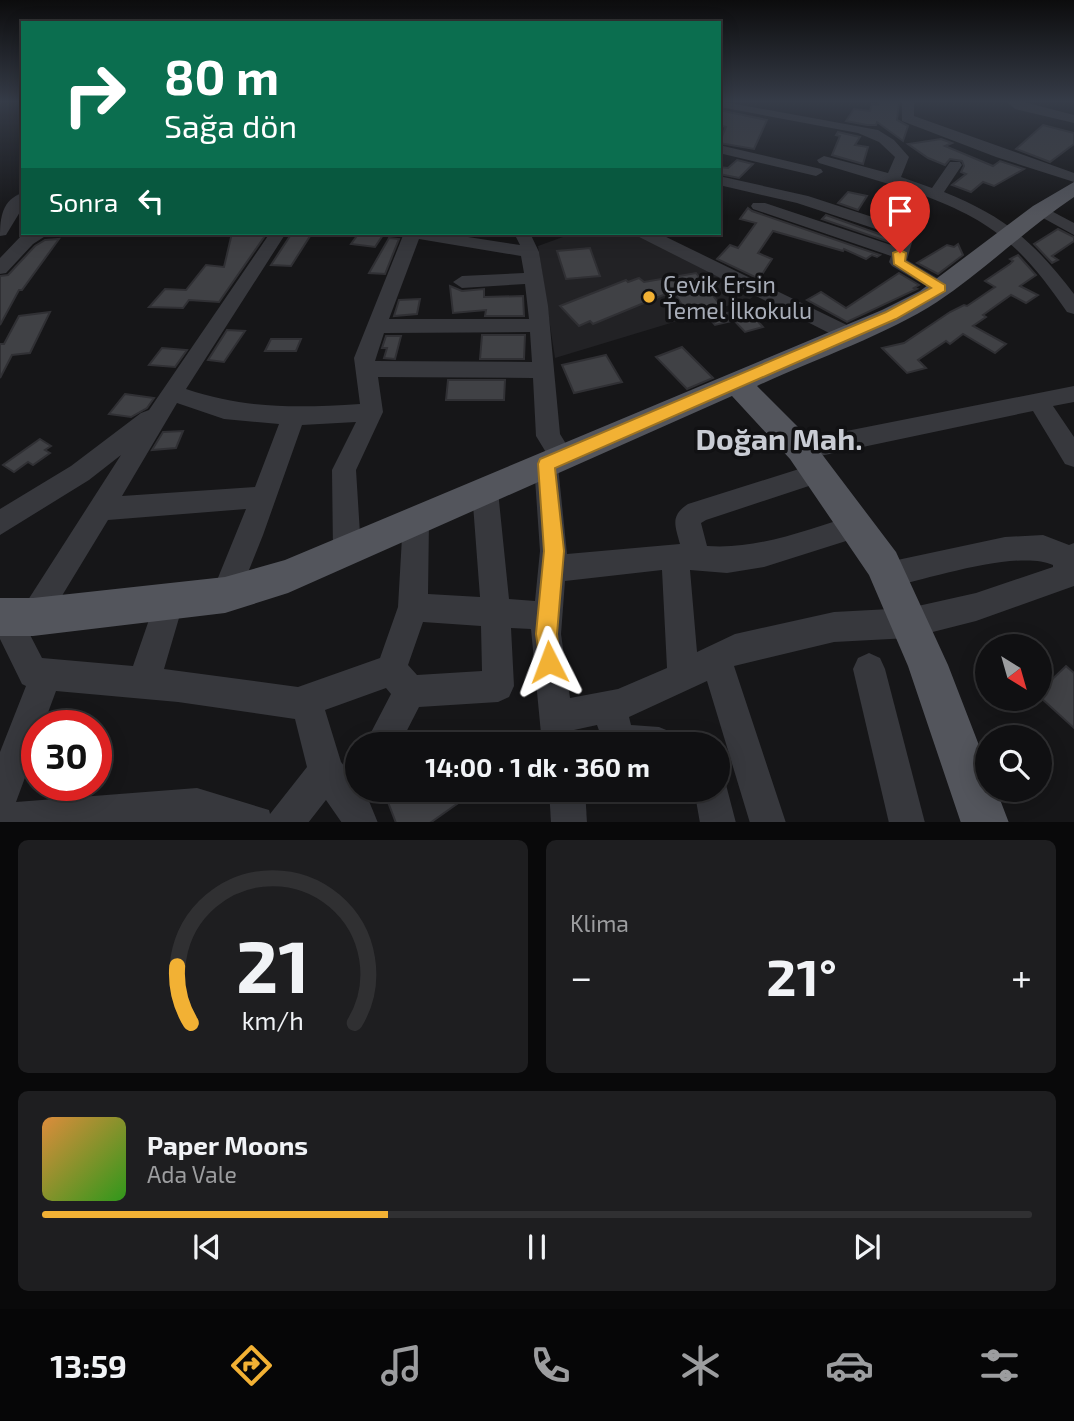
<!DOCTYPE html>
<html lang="tr">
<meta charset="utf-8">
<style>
body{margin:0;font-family:"Exo 2",sans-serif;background:#1e1e20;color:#f1f3f6;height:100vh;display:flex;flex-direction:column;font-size:26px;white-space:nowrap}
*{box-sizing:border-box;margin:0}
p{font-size:23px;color:#9c9d9f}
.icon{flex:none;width:38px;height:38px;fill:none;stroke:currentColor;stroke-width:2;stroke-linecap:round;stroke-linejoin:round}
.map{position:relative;height:822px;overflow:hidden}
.details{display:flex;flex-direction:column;gap:18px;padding:18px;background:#09090a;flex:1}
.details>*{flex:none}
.banner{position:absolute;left:21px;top:21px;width:700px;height:214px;border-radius:0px;box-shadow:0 4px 18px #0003,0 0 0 2px #303032;background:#0b6e4f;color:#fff;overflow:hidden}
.needle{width:46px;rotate:143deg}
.buttons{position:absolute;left:975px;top:634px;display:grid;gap:14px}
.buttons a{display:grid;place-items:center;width:77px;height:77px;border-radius:50%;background:#101012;box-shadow:0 4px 18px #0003,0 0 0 2px #303032;font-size:35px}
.speed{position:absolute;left:21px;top:710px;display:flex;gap:14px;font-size:35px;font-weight:700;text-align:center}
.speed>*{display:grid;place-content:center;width:91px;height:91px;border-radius:50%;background:#101012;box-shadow:0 4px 18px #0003,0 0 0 2px #303032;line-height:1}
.speed .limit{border:10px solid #d22;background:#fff;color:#111}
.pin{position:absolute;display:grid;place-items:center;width:60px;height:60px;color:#fff;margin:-72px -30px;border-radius:50% 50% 50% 0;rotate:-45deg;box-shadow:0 0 7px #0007}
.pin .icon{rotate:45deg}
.me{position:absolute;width:77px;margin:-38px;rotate:357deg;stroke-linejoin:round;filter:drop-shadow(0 0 5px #0008)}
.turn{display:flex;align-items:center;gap:24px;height:147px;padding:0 28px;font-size:32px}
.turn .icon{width:91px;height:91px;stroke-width:2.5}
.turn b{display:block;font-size:49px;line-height:60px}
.then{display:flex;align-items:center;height:66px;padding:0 28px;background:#0003;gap:14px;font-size:26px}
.big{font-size:52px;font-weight:700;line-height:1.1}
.details .widget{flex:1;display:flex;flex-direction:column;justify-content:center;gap:10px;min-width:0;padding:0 24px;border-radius:10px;background:#1e1e20}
.details .dial{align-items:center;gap:0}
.dial svg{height:182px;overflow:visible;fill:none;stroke:#303032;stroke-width:7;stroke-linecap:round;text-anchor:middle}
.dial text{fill:#f1f3f6;stroke:none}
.song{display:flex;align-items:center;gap:21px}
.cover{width:84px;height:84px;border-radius:10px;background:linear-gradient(135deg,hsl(30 70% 55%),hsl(110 70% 35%))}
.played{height:7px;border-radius:4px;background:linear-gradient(90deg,#f2b134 35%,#303032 35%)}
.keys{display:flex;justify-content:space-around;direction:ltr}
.heat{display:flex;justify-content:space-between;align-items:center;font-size:38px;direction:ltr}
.details .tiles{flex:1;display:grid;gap:18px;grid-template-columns:1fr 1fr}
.widget:last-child{grid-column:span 2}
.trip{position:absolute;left:345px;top:732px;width:385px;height:70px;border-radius:35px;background:#101012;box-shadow:0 4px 18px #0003,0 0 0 2px #303032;font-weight:700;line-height:70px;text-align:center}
.tab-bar{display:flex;height:112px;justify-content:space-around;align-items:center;background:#060607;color:#9c9d9f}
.tab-bar .icon{width:49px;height:49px}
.tab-bar .current{color:#f2b134}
.tab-bar b{font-size:32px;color:#f1f3f6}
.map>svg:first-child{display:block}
.built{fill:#222225}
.building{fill:#404145;stroke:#303034;stroke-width:2}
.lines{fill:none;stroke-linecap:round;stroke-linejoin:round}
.minor{fill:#37383d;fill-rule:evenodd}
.major{fill:#53555c;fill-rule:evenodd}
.route{fill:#f2b134;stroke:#9d7322;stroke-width:2}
.poi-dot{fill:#f2b134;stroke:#111113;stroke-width:2.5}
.labels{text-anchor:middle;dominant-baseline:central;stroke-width:7;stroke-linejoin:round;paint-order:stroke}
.poi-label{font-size:23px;fill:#a8adb8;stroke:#111113;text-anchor:start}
.district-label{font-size:30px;font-weight:bold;fill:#c9ccd4;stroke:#111113}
</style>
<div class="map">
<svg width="1074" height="823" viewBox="0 0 1074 823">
<rect width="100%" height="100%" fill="#161618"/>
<!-- built -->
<path class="built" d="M574,233h57l124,62 -5,4 -195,59 -17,-112z"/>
<!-- building -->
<g class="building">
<path d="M879,101h20l-2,19 11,6 -5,15 -26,-19 -1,3h-9l-21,-4 8,-12 16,2 2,-7 6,1z"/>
<path d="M719,110l48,10 -13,29 -35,-6 7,-16 -7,-2z"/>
<path d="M1043,125l31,8v11l-24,18 -34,-13z"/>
<path d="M838,132l22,5 -5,8 13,2 -5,17 -31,-9 8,-19 -4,-1z"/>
<path d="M941,139l11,4 -7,3 48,20 7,-5 24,8 -30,17 -11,-4 -12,10 -19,-7 14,-11 -5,-2 3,-6 -2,-5 -12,-2 -5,6 -17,-7 -20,-14z"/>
<path d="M737,160l16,4 -14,14 -20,-4v-7l9,1z"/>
<path d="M848,192l19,4 -9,14 -20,-7z"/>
<path d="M748,208l4,3 128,44 -3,2 -5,-2 -6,4 -22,-10 -1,2 -70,-20 -15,22 14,6 -13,20 -42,-20 13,-14 8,3 18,-25 -16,-4z"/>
<path d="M826,215l67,24 -1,4 -70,-24z"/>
<path d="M1058,229l16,8v4l-22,15 6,4 -6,3 -18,-19z"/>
<path d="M232,233h35l-48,69 -30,-2 -6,8 -34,-1 16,-18 21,1 20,-25 18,2z"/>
<path d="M292,233h20l-21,33 -20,-1z"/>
<path d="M359,233h5l19,2 -8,12 -24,-3z"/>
<path d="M389,238l10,1 -14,35 -16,-1z"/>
<path d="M59,239l-37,51h-3l-19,35v-49l8,-1 27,-29 10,-6z"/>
<path d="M958,244l5,11 -25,19 -21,-11 30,-18 7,2z"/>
<path d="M590,248l10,28 -34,3 -9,-28z"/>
<path d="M1018,255l18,20 -16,11 18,9 -12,8 -15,-8 -28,20 3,2 -13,9 33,18 -11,9 -32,-19 -13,10 -4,-3 -28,19 8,8 -19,5 -25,-25 22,-5 46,-31 14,-7 3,1 28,-19 -10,-6 25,-17 3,-3 -3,-2z"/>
<path d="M696,273l36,48 -17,4 -17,-20 -14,3 -11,-17 -80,33 -3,-3 -11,5 -19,-20 66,-26 2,2 11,-4 5,4z"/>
<path d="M899,273l20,12 -5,3 3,1 -70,33 -40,-22 14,-8 25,16z"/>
<path d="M450,286l12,5 22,-2v8l39,-1 1,20h-39l1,-6 -33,3z"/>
<path d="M420,299l-3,15 -23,2 5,-16z"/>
<path d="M742,309l7,8 4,-1 10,11 -18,5 -18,-19z"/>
<path d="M50,312l-20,41 -18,2 -12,23v-34h4l15,-28z"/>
<path d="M227,330l18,1 -21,31 -16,-2z"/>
<path d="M482,335h43l-1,24h-44z"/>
<path d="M386,336h15l-6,23 -11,-1 3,-10h-5z"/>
<path d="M271,339h30l-5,12h-31z"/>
<path d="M682,347l31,31 -26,11 -31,-32z"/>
<path d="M162,348l25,2 -12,17 -26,-2z"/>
<path d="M606,355l16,27 -48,11 -12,-28z"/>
<path d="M448,380h57l-1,20h-58z"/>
<path d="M125,394l29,4 -7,10 -16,9 -22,-3z"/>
<path d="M183,431l-7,17 -24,2 11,-18z"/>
<path d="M40,439l11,7 -6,4 5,3 -17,12 -5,-3 -14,10 -11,-7z"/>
<path d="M1066,666l8,7v55l-34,-31v-6z"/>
<path d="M383,789h95l-48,34h-34z"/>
</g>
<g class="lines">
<!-- minor -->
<g class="minor">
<path d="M719,101l159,29 16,10 15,17 -8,20 31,11 18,-26h10l2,3 -18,27c62,25 90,50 130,102v20l-7,-2c-43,-62 -70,-89 -142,-116l-18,64 40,24 2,4 -9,6 -48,-28 -3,-4 2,-6 -138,-47 -2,-3 2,-3h12l129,43 3,-10 -100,-33 -78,-18v-9l89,20 92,30 12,-35 -93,-28 -2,-3 7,-4 64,17 7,-16 -16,-15 -21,-9 -138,-26z"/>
<path d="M902,101h12v15l160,57v9l-78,-25 -94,-36z"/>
<path d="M1006,101h14l54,14v8l-59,-14z"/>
<path d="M719,145l102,24 2,3 -7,4 -97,-23z"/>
<path d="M23,193v14l-17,28 -6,1c0,-18 2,-37 23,-43z"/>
<path d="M1040,205l34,18v12l-40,-22 -2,-3 2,-3z"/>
<path d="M29,233h21l-17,11 -27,29 -6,1v-16l21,-22z"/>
<path d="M270,233h16l-100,156c61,20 110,19 174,15l-6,-46 50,-125h38l78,12 -6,-12h16l9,19 9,54 12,128 14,23 -3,7 -13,2 9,88 113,-10c-5,-19 -10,-28 8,-40l130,-41 9,3 3,7 -3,7 -121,40 -5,3 6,23c51,4 101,-17 149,-31l9,4 4,8 -4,8 -101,32 -37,6 -37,-3 7,82 38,-18 99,-22 75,-4 67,-15 77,-26v-2c-34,-16 -126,14 -165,23l-10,-4 -4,-9 4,-9 10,-4 117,-25 38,-2 26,10 5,-2v43l-98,35 -67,17 -75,4 -100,24 52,157h-36l-43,-142 -78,36 2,8 28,2 12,5 5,12h-72l-7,-19 -23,5 2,14h-34l-11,-115 -20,-1 3,58 -5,11 -11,5 -79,5 -19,37h-35l26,-50 -5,-6 -61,22 16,52 16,20v7h7l14,34h-36l-16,-23 -18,23h-308v-71l26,-66 -4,-2 -22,-45v-35l5,-2 10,5 4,7 102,-159 -32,25 -89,55v-26l71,-43 70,-53 8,-3zM419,239l102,17 3,17 -62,3 -9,6 9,6 63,-4 4,35h-140zM530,332l2,30 -157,-1 9,-28zM378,377l155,1 3,58 11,18 -10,3 -3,7 6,87 -5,50 -26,-2 -11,-108 -4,-8 -9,-3 -9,3 -4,8 8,106 -52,-3 1,-74 -4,-8 -9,-4 -9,4 -4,8 -5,87 -18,51 -82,29 -134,-18 20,-68 -5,-10 -10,-4 -10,4 -26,75 -91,-8 -15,-29 6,3 10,-5 65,-107 138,-11 -35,86 4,10 10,4 10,-4 28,-70 39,-110 54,-3 -24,48 1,80 4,9 10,3 10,-3 4,-9 -5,-80 27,-58zM177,403l47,16 55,5 -24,63 -133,9zM662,570l5,98 -49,21 -48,9 -9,-64 4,-53zM423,622l58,4 1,45 -65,4 -9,-10zM56,691l122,11 117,17 12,48 -37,47 -1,-4 -72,-22 -181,14 21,-57v-19h6z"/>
<path d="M637,233h21l197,96 3,5 -3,5h-14l-202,-102z"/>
<path d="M1074,386v16l-21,4 21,31v30l-9,-3 -32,-53 -232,49 -9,-3 -3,-7 3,-7 9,-3z"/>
<path d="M869,653l11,5 5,11 40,154h-36l-36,-154 5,-11z"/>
<path d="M718,774l6,3 12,46h-36l-6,-34h24z"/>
<path d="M549,789h36l2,34h-36z"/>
</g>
<!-- major -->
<path class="major" d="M1074,182v15c-48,32 -89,73 -137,105 -51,33 -124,58 -180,84l55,55 84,111 52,113 39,101v23h9l13,34h-48l-53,-157 -39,-91 -79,-116 -58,-63 -444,197 -63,20 -192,23h-33v-38h33l192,-21 60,-17 597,-250 38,-19 113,-85z"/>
</g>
<!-- sky -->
<linearGradient id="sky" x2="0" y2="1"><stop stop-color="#0c0c0d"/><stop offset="0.47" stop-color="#363c48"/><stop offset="1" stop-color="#363c48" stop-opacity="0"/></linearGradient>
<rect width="1074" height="216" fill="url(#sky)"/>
<!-- route -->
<path class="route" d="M900,250l6,3 -1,8 40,24v6l-49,28 -341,149 9,83 -7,83 3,28 -4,7 -7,4 -8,-4 -5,-35 8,-83 -6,-87 2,-5 346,-147 45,-24 -37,-24 -1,-11z"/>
<!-- markers -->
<circle class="poi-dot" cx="649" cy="297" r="7"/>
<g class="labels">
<!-- poi labels -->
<g class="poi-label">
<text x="663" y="284">Çevik Ersin<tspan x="663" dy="26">Temel İlkokulu</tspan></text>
</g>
<!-- district labels -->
<g class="district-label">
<text x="779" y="438">Doğan Mah.</text>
</g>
</g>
</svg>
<div class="buttons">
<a><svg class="needle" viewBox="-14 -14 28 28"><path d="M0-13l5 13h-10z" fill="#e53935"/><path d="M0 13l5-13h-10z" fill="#9c9d9f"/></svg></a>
<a><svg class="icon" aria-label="search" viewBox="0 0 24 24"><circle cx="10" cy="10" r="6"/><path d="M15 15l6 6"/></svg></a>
</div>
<div class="speed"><div class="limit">30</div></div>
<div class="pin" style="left:900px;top:253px;background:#d93025"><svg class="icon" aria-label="arrive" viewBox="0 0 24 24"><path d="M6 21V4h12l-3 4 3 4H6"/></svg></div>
<svg class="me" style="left:549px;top:662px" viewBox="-20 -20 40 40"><path d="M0-17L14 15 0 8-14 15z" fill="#f2b134" stroke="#fff" stroke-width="4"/></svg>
<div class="trip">14:00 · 1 dk · 360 m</div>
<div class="banner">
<div class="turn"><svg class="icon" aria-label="right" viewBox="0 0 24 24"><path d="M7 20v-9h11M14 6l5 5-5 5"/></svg><div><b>80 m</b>Sağa dön</div></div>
<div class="then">Sonra<svg class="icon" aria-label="left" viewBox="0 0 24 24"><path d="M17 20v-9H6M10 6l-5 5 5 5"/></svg></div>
</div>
</div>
<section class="details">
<div class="tiles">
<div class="widget dial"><svg viewBox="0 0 100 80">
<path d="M14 69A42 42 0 1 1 86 69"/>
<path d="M14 69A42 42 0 0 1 8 44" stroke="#f2b134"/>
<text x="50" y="56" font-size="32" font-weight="700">21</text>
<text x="50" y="72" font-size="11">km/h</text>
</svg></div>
<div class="widget"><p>Klima</p>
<div class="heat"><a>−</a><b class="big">21°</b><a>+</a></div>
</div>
<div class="widget">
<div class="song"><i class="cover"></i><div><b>Paper Moons</b><p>Ada Vale</p></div></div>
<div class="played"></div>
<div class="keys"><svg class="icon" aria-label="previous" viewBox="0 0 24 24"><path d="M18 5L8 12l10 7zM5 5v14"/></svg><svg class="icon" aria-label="pause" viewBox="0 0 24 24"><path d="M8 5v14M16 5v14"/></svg><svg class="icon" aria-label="next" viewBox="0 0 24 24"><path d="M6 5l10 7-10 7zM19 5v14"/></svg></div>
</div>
</div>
</section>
<nav class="tab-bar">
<b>13:59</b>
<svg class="icon current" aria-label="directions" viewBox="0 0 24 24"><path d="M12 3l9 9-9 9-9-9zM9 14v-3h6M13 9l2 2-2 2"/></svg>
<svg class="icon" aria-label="music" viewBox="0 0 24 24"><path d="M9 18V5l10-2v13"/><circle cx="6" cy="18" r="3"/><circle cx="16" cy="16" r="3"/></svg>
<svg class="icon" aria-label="phone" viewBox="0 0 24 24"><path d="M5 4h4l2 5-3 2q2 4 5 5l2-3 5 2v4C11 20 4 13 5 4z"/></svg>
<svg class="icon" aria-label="climate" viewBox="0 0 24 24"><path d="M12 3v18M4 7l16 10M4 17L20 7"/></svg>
<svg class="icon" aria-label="car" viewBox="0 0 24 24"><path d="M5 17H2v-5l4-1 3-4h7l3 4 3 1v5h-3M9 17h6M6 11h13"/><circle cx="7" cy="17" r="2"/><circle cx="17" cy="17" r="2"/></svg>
<svg class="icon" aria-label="filters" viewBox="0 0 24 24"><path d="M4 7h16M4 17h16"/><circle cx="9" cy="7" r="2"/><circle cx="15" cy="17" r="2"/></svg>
</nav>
